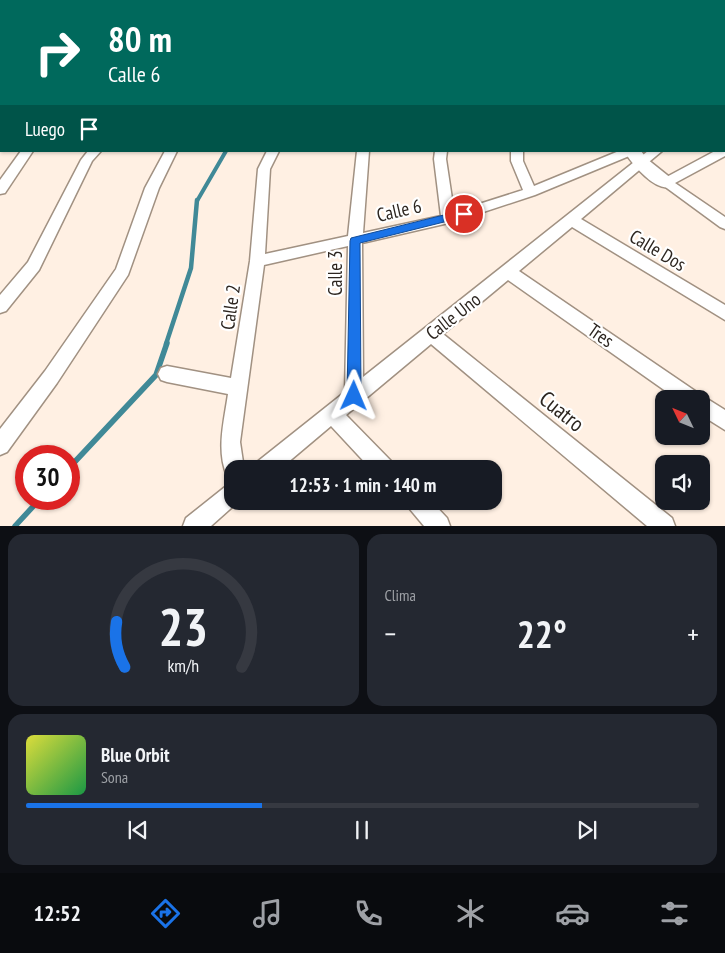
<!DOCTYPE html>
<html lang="es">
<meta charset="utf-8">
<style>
body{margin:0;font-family:"PT Sans Narrow",sans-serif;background:#242831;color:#f1f3f6;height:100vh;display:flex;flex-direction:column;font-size:19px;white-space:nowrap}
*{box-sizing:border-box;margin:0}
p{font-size:16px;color:#9ea1a6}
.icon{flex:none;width:28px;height:28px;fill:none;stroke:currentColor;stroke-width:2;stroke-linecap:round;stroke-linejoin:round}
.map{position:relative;height:526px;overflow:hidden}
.sheet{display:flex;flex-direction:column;gap:8px;padding:8px;background:#0d0f14;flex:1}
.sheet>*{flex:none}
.top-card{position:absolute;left:0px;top:0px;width:725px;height:152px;box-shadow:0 1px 4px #0004;background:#00695c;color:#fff;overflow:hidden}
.needle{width:32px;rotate:313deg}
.buttons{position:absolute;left:655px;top:390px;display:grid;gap:10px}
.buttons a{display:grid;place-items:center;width:55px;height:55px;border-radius:10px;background:#171b24;box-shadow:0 1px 4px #0004;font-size:25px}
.speed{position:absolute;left:15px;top:445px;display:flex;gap:10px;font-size:25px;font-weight:700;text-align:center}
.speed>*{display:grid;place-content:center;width:65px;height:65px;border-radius:50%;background:#171b24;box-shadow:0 1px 4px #0004;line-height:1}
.speed .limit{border:8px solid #d22;background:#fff;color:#111}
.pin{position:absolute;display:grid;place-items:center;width:42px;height:42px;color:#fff;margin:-21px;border:2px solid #fff;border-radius:50%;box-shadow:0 1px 5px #0007}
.me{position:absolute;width:55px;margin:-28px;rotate:1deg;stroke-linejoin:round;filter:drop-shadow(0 0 4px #0008)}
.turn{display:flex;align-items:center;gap:18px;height:105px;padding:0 25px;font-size:22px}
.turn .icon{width:65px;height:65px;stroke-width:2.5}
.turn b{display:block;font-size:35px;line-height:42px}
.then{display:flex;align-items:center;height:48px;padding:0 25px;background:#0003;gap:10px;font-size:19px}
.big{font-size:38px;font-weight:700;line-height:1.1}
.sheet .tile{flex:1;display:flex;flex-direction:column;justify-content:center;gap:8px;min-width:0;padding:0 18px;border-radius:15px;background:#242831}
.sheet .dial{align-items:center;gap:0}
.dial svg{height:130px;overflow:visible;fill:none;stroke:#363941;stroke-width:7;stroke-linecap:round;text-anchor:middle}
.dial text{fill:#f1f3f6;stroke:none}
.song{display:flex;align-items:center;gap:15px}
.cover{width:60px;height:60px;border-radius:8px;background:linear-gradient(135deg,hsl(60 70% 55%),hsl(140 70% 35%))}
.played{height:5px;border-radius:2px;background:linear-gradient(90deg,#1a73e8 35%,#363941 35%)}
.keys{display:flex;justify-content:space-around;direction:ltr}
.heat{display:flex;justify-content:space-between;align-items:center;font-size:28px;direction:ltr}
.sheet .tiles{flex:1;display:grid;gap:8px;grid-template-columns:1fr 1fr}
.tile:last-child{grid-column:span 2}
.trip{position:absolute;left:224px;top:460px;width:278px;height:50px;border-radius:15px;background:#171b24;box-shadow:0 1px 4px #0004;font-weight:700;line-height:50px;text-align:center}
.dock{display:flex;height:80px;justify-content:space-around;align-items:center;background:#090b0e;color:#9ea1a6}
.dock .icon{width:35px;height:35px}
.dock .current{color:#1a73e8}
.dock b{font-size:22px;color:#f1f3f6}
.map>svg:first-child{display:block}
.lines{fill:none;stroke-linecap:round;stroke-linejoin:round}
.stream-far2{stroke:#408997;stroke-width:4}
.stream-far1{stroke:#408997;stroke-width:4.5}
.stream{stroke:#408997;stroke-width:5.5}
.street-casing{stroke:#a19182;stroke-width:3}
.secondary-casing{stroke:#a19182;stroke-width:3}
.street{fill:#fff;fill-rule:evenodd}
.secondary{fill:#fff;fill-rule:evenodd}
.wall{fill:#ac98a1}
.route{fill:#1a73e8;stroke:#114b97}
.labels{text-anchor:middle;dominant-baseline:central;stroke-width:4.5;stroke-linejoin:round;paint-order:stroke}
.street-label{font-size:19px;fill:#2d2620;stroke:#fff}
.near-street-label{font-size:22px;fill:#2d2620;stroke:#fff}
</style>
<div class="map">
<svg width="725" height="526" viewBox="0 0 725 526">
<rect width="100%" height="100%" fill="#fff0e3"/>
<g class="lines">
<!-- stream-far2 -->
<path class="stream-far2" d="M197,201l29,-50"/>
<!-- stream-far1 -->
<path class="stream-far1" d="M166,344l25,-76 6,-68"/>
<!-- stream -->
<g class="stream">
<path d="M69,468l87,-93 11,-32"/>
<path d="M15,526l25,-27"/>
</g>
<defs>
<g id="street">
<path d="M135,0h8l1,1h-8z"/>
<path d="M192,0h8l1,1h-8z"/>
<path d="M564,0h14l1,1h-14z"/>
<path d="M0,10l1,1v6l-1,-1z"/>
<rect x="724" y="13" width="1" height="6"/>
<rect x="724" y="26" width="1" height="6"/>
<path d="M725,147v9l-50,27 50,34v12l-5,-2 -60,-44 1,-3 54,-29h9z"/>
<path d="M21,151h12l-28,42 -5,1v-14z"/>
<path d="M88,151h13l-9,10 -53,109 -33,41 -6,2v-18l28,-33 53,-102z"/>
<path d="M165,151h12l-18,37 -31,87 -71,108 -50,69 -7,3v-26l45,-58 71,-102 29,-81z"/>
<path d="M267,151h12l-9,18 -5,85 83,-18 9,-85h12l-6,82 78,-17 -7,-57 1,-8h12l-1,8 8,53 69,-22 -12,-29v-10h12v10l11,25 85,-35h17l-2,3 -99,41 -82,27 -91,21 1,134 285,-226h14l-81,68 144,86v15l-153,-93 -53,44 182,124 24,15v20l-24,-15v-16h-24l-169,-119 -65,54 229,184 3,8h-28l-216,-182 -85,71 46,47 3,7h-24l-40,-43 -51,43h-26l3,-7 88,-70 3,-146 -84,19 -24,177 4,27h-12v10l-5,-3c-11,-26 -3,-54 1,-82l-61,-12 -6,-2 -3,-6 3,-6 6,-2 64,12 19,-117 8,-92z"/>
<path d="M232,484v17h7l-28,25h-28l3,-8 39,-31z"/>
<path d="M406,501h25l16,17 3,8h-26l-15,-18z"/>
</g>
<g id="secondary">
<rect x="437" y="0" width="12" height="1"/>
<path d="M0,112l1,1v10h-1z"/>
<path d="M624,151h17l6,8 25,20 3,4 -3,4c-17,5 -39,-22 -48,-36z"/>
</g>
</defs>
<!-- street casing -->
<use href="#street" class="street-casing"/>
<!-- secondary casing -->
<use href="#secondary" class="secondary-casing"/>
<!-- street -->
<use href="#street" class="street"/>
<!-- secondary -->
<use href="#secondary" class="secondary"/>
</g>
<!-- wall -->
<path class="wall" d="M701,0h24l-1,2 -24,-1z"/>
<!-- route -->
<path class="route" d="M464,210l4,1 2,3 -2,2 -108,27 1,153 -2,5 -5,1 -5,-1 -2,-5 3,-155 1,-3z"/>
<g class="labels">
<!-- street labels -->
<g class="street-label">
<text transform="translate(399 210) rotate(-13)">Calle 6</text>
<text transform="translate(658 250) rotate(31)">Calle Dos</text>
<text transform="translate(335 273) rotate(-90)">Calle 3</text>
<text transform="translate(230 307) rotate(-82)">Calle 2</text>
<text transform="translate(453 316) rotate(-38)">Calle Uno</text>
<text transform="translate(601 335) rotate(35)">Tres</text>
</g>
<!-- near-street labels -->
<g class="near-street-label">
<text transform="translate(562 411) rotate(39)">Cuatro</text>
</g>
</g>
</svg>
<div class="buttons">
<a><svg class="needle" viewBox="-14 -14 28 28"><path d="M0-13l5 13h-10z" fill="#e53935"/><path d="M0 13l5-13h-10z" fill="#9ea1a6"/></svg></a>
<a><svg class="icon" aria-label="sound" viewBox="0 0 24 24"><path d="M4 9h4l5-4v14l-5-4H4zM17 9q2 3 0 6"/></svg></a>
</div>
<div class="speed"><div class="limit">30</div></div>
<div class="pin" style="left:464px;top:214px;background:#d93025"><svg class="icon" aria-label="arrive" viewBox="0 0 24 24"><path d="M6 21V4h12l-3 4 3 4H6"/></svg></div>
<svg class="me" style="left:354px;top:396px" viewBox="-20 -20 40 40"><path d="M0-17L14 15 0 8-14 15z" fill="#1a73e8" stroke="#fff" stroke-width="4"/></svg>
<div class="trip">12:53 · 1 min · 140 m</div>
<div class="top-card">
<div class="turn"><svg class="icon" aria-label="right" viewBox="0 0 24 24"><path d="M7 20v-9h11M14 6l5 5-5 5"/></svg><div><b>80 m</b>Calle 6</div></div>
<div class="then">Luego<svg class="icon" aria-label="arrive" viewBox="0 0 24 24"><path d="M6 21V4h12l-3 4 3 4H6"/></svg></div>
</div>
</div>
<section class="sheet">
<div class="tiles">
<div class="tile dial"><svg viewBox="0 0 100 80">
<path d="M14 69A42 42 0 1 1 86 69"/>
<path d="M14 69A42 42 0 0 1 9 41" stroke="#1a73e8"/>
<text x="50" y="56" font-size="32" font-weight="700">23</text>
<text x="50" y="72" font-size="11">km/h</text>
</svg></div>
<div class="tile"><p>Clima</p>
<div class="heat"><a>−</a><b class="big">22°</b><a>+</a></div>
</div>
<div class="tile">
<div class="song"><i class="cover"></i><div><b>Blue Orbit</b><p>Sona</p></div></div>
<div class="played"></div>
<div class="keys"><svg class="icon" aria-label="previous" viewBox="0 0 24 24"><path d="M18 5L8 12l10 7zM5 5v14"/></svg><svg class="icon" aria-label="pause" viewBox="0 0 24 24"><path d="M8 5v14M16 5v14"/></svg><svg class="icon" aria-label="next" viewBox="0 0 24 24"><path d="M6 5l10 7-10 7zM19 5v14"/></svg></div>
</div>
</div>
</section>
<nav class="dock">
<b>12:52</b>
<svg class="icon current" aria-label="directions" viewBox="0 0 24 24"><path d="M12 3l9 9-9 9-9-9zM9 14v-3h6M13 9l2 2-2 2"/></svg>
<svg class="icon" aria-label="music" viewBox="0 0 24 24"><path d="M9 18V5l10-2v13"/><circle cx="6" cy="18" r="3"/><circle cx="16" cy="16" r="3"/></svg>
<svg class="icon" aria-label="phone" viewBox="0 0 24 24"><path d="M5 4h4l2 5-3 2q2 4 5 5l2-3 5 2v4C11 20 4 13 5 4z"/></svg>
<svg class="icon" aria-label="climate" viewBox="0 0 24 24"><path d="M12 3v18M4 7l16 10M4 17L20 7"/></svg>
<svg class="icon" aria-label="car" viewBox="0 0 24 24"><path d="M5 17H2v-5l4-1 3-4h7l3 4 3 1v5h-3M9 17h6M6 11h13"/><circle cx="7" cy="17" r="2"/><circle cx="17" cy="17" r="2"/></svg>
<svg class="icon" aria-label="filters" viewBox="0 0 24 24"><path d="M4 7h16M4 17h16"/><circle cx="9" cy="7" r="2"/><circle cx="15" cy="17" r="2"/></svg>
</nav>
